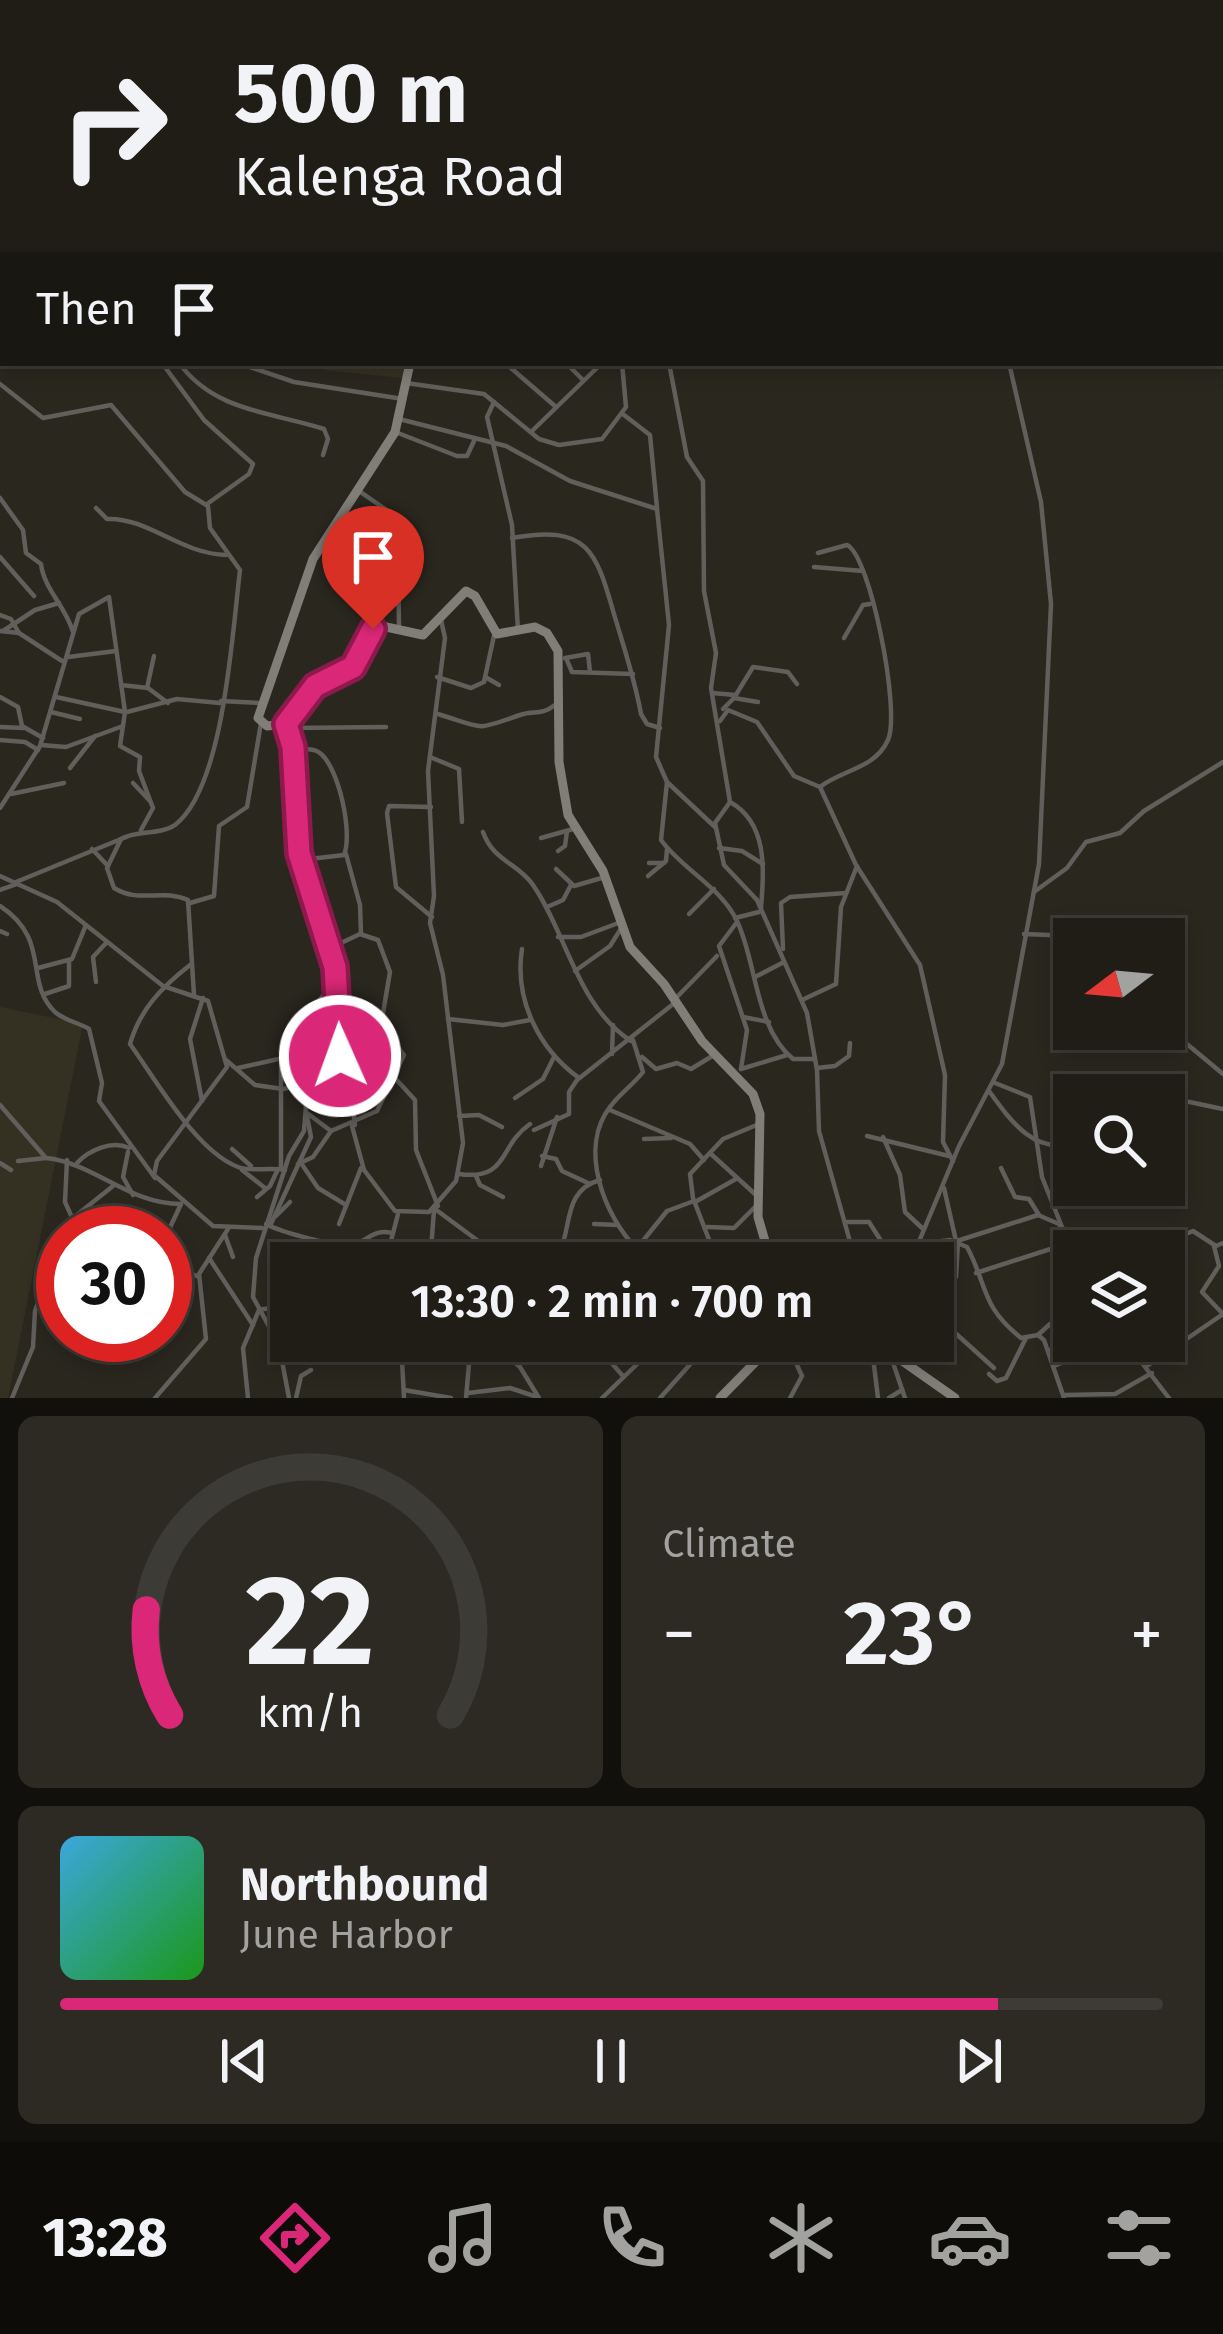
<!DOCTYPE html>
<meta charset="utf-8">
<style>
body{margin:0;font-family:"Fira Sans",sans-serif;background:#2d2a24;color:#f1f3f6;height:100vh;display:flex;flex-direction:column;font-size:45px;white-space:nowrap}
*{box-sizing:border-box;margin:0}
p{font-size:39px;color:#a2a2a1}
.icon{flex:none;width:66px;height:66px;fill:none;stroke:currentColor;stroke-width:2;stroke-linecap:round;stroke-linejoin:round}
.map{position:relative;height:1398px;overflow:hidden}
.side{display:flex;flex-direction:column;gap:18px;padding:18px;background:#12100d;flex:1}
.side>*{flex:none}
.top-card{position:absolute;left:0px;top:0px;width:1224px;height:366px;box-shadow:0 6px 18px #0003,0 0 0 3px #3d3b36;background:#201d17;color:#f1f3f6;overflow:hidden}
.needle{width:78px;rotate:254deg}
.controls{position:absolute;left:1053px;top:918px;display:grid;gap:24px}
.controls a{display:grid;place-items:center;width:132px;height:132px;border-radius:0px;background:#201d17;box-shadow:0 6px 18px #0003,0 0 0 3px #3d3b36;font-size:60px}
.speed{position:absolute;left:36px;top:1206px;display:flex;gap:24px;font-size:60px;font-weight:700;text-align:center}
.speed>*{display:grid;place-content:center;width:156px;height:156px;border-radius:50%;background:#201d17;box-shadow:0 6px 18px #0003,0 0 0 3px #3d3b36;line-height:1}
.speed .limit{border:18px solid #d22;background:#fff;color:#111}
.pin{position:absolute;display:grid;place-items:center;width:102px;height:102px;color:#fff;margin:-123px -51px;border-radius:50% 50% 50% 0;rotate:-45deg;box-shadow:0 0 12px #0007}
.pin .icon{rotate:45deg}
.me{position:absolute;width:132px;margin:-66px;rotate:358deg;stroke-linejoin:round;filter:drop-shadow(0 0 9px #0008)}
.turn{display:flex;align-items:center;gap:42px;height:252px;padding:0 36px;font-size:54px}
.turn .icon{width:156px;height:156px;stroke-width:2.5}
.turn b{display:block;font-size:84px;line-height:102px}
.then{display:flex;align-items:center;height:114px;padding:0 36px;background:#0003;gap:24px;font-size:45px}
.big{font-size:90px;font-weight:600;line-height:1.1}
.side .tile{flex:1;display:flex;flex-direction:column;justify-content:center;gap:18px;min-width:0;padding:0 42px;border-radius:18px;background:#2d2a24}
.side .dial{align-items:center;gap:0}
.dial svg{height:312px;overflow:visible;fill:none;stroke:#3d3b36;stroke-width:7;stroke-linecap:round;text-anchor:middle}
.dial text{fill:#f1f3f6;stroke:none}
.song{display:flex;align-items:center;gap:36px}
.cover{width:144px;height:144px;border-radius:18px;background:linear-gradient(135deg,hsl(200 70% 55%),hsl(120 70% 35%))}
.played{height:12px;border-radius:6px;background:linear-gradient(90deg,#db2777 85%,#3d3b36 85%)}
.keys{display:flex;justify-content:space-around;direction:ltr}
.heat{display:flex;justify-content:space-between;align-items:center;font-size:66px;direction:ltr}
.side .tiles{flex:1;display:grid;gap:18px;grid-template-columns:1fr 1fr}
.tile:last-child{grid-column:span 2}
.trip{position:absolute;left:270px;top:1242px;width:684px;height:120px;border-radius:0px;background:#201d17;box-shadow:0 6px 18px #0003,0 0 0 3px #3d3b36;font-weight:600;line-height:120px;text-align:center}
.menu{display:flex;height:192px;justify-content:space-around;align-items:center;background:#0d0c09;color:#a2a2a1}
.menu .icon{width:84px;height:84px}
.menu .active{color:#db2777}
.menu b{font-size:54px;color:#f1f3f6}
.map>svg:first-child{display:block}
.built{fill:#353122}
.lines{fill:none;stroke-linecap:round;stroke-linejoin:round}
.river{stroke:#87712d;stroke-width:8}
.street{stroke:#605f5b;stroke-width:4.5}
.secondary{stroke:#807e77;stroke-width:9}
.route-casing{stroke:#8e194d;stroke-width:30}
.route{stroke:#db2777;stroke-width:21}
</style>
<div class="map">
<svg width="1223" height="1398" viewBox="0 0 1223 1398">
<rect width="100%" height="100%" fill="#2a271f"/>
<!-- built -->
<g class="built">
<path d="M324,363h80l-1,15 -80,-8z"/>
<path d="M0,1007l83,17 -75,374h-8z"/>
</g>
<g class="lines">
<!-- river -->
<g class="river">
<path d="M1203,0l6,3"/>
<path d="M1221,10l2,1"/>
</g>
<!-- street -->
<g class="street">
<path d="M520,0l49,3"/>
<path d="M621,0v3"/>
<path d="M828,0l1,3"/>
<path d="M45,3l1,-3"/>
<path d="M110,3v-3"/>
<path d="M139,3l1,-3"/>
<path d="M194,3v-3"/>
<path d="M487,3v-3"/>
<path d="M1155,3l1,-3"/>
<path d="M0,75l3,2"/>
<path d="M0,135l3,-9"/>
<path d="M162,363l42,57 49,44 -4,10 -42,30"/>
<path d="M179,363c36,49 93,49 145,66l4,10 -5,16"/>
<path d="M238,363l56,19 109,17"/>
<path d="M505,363l51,44"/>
<path d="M566,363l16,16"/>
<path d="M669,363l18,94 16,24 1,110 12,62 -5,35 19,114 -15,21 9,42 33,35 50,113 10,57 2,61 37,132"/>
<path d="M406,383l78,11 55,45 20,6 43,-6 24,-32 -4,-44"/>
<path d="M0,384l43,34 68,-13 74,87 23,14 2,22 30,42c-8,65 -16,217 -65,255 -14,10 -39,5 -54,14l-14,29 7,20c26,16 48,0 74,12l6,95"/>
<path d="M494,402l-7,15 25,108 6,106"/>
<path d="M624,415l26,20 7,73"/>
<path d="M399,419l107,27 64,35 87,28 12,116 -13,132 11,25 -6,58c22,30 60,47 76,81 20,42 18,107 56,138h22"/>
<path d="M531,432l71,-69"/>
<path d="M398,433l59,23h10l7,-15"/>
<path d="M359,491l29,20 -18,44"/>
<path d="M0,498l23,32 3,23 15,11c3,25 25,43 32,68"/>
<path d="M96,508l11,11c40,-2 74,35 119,36"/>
<path d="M327,537l29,21 42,-2 1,70"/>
<path d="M512,538c76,-14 84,13 102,76 10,34 21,66 27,100l6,10 13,4"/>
<path d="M818,553l29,-8c23,10 54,166 41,195 -13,29 -47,30 -68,47"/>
<path d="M0,557l34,39"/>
<path d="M362,561l35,32"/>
<path d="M814,567l49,4"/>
<path d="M0,615l11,4 8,14"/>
<path d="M0,631l19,2 43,28"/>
<path d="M3,631l32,-21 24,-7"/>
<path d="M844,638l19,-33 7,-1"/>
<path d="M68,657l48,-6"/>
<path d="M565,658l23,-4 2,18"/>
<path d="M566,658l6,14 61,2"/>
<path d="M437,677l34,11 13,-6 11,-51"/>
<path d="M487,678l12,7"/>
<path d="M121,685l27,3 20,15"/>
<path d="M147,688l7,-32"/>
<path d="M712,693l23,2"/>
<path d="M0,697l18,10 4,19 21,12"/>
<path d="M56,697l69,15"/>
<path d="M734,698l19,-31 35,5 9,12"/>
<path d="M221,701l38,2"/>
<path d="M723,709l11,-11 24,4"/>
<path d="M51,712l29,7"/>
<path d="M127,712l50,-13 43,4"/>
<path d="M438,714c49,15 35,17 82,1 14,-5 21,1 35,-10"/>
<path d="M720,721l8,-11 29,12 37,54 26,11 36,78 64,100 25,110 -2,67 10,19"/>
<path d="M286,724l7,23 6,106 28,86 12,62 -6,26 -24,41 -5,63 -15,25 -33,102 -3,39 26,48 10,53"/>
<path d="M0,727l24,1"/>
<path d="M290,728l96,-1"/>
<path d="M0,740l25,2 13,8"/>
<path d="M41,745l25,2 57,-21"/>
<path d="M293,747c12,5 18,-1 27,6 19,15 33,80 24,102l-43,5"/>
<path d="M430,757l29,12 3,53"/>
<path d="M70,768l25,-32"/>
<path d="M667,782l48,45"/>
<path d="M133,783l17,18"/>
<path d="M11,794l53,-11"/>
<path d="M730,802c38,21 34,68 31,106"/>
<path d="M431,807l-42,-1 -2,7 9,74 36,30"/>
<path d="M0,808l40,-62 39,-132 30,-17 16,115 -5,34 20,11 -1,14 14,37 -12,22"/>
<path d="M483,832c10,29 35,31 50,53 34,49 44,121 98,156"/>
<path d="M541,838l32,-9"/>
<path d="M719,848l23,3 21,13"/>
<path d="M92,849l16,17"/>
<path d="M558,851l7,-5 2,-15"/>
<path d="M346,854l14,51 1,29"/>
<path d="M649,863h15"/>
<path d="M556,869l18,17 31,-9"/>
<path d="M0,876l57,26 106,84 45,15 19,66 -70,94 -3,14 59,51 49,2"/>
<path d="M648,876l18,-15 1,-12"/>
<path d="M16,882l110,-45"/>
<path d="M0,890l17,-6"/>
<path d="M1034,892l33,-24 19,-26 34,-9 24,-22 79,-49"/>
<path d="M190,903l24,-7 5,-70 28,-19 14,-84"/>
<path d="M0,906c52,34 23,75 55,106 10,9 23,10 34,17l13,54 -3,18 56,77"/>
<path d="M547,907l16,-7 8,-15"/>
<path d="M689,914l25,-25"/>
<path d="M735,918l24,-6"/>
<path d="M737,922l-18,24 28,84 -6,39"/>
<path d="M0,931l7,3"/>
<path d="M1024,934l25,1 25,11"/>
<path d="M558,937h23l40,-15"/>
<path d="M522,949c-8,51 17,100 57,129"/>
<path d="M783,949l-2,-46 9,-6 56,-4"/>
<path d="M190,965c-28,22 -50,44 -60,79 26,36 66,107 108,123 11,5 32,0 47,3"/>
<path d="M38,968l34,-9 14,-34"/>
<path d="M575,971l35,-25 12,-19"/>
<path d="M755,977l29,-15"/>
<path d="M96,982l-3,-25 14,-15"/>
<path d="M45,994l24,-8v-26"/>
<path d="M675,999l42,-43"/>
<path d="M802,1000l34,-16 5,-77 16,-41"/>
<path d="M338,1010l41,7"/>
<path d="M743,1017l26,5"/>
<path d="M448,1019l55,6 27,-5"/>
<path d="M336,1021c8,35 15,69 19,104"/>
<path d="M1164,1025l59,49"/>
<path d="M633,1040l10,32c-10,13 -24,22 -33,35 -32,41 -6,109 27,142"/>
<path d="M339,1049l16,-18v-17"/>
<path d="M612,1054l1,-29"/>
<path d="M642,1057l14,12 21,-6 14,6 23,-14"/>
<path d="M226,1060l29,25 28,4 22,-5"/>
<path d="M238,1068l45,-10"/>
<path d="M817,1068l18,-2 14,-10 1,-13"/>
<path d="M741,1069l46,-14"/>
<path d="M394,1077l21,23 1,50 22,56"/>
<path d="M995,1083l35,14 12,80 20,50"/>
<path d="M989,1091c21,29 45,64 85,52"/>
<path d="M515,1098l28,-19 11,-22"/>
<path d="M202,1101l-12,-62 13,-41"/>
<path d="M1164,1104l16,-4 43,9"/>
<path d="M0,1105l46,53c49,5 82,46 135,46"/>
<path d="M610,1110l80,34 14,16"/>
<path d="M307,1113l24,18"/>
<path d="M459,1116l20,-1 23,12"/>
<path d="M352,1126l12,44 31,41 34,1 27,-31 7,-38 -20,-168 -13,-52 4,-27 -6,-125 17,-133 -4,-18"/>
<path d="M534,1130l35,-16v-22l8,-12 100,-79"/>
<path d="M867,1136l82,20"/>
<path d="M883,1137l17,38 5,37 17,16"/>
<path d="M644,1139l27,-1"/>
<path d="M232,1149l19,17"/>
<path d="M128,1152l-5,25 10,18"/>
<path d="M711,1154l45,41"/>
<path d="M542,1156l14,3 6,12 26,12"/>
<path d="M18,1161l28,-3"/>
<path d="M0,1163l11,7"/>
<path d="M77,1163c12,-13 35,-23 52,-15"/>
<path d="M301,1163l17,25 28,17"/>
<path d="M298,1164l15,-7 18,-26 46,-20 27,-56 -23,-30 9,-53 -12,-32 -18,-6 -19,9 -14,-4"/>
<path d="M541,1166l16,-49"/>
<path d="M1001,1168l14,29 14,2 10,16"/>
<path d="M281,1169v-106l24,-46 23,-27 2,-41"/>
<path d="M242,1170l23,18"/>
<path d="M459,1174c50,7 39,-28 71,-50"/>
<path d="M476,1176l4,9 23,12"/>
<path d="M944,1188l12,53"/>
<path d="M257,1197l13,-11 8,-17"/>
<path d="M695,1202l41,-23"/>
<path d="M90,1206l7,15 16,12"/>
<path d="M435,1209l73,54"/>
<path d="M276,1216l14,-14"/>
<path d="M73,1218l40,-32"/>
<path d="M845,1222h24l16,25 21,16"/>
<path d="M266,1224c15,8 74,25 89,20 15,-5 19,-15 37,-11"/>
<path d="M339,1224l22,-56"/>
<path d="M594,1224l24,1"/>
<path d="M270,1226l41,-89 -4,-21"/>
<path d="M707,1227l27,1 23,-23"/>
<path d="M65,1233l9,-11 -9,-20 2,-42"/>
<path d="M225,1235l8,22"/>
<path d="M166,1236l15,-32"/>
<path d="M957,1241l81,-26 21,9 17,20"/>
<path d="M919,1244l31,-4 17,7c21,39 13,58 54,91l17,-3 6,5 20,58"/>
<path d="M1214,1246l5,20 -17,26 21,22"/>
<path d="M1146,1251l47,-20 23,15 7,-3"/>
<path d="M209,1258l44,67"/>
<path d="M585,1260l4,3"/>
<path d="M165,1262l34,15"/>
<path d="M395,1263l-4,-22 7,-27"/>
<path d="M430,1263l4,-53"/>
<path d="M550,1263c27,-21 6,-71 50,-83"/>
<path d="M625,1263l42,-52 27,-10"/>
<path d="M718,1263l-25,-65 -3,-24 33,-35 36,-15"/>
<path d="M910,1263l49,-117 43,-82 37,-200 12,-260 -10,-102 -32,-139"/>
<path d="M976,1273l93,-30 14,8"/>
<path d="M956,1277l2,-36"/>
<path d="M933,1290l20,41 41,37"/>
<path d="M1038,1335l12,-11 24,-8"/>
<path d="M401,1341l3,57"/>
<path d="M491,1341l29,26 19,31"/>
<path d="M592,1341l31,35"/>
<path d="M738,1341l19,18"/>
<path d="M786,1341l16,35 -12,22"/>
<path d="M871,1341l7,57"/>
<path d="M1080,1341l1,14"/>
<path d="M1125,1341l44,57"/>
<path d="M745,1347l17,-6"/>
<path d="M1048,1350l30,5"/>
<path d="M282,1352l56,-11"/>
<path d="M890,1354l15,44"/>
<path d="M428,1362l12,-1 1,-20"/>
<path d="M1054,1366l61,-25"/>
<path d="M1147,1366l76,-52"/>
<path d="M989,1374l8,7 9,-3 20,-40"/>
<path d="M404,1390l47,8"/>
<path d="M468,1393l42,-5 27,9"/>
<path d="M1065,1395l50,-1 37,-21"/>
<path d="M12,1398l21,-51 2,-36 28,-76"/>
<path d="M155,1398l51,-59 -7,-65 29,-45"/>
<path d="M248,1398l-5,-50 16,-38 32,-6"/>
<path d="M296,1398l5,-22 10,-6"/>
<path d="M466,1398l5,-57"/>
<path d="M602,1398l59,-57"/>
<path d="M660,1398l51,-57"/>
<path d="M889,1398l13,-8"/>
</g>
<!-- secondary -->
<g class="secondary">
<path d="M445,3l1,-3"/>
<path d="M410,363l-15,69 -82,127 -55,159 9,8 19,-2 29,-38 38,-19 24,-42 46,10 43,-44 9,5 22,38 38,-7 12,6 11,18 1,111 9,53 35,56 27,76 34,37 38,57 51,53 7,20 -2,103 9,31 13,15"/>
<path d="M874,1341l81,57"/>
<path d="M720,1398l56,-57"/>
</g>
</g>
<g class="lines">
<defs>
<path id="route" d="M340,1056l-5,-89 -36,-114 -6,-106 -7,-23 29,-38 38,-19 20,-38"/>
</defs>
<!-- route casing -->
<use href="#route" class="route-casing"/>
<!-- route -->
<use href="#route" class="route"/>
</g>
</svg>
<div class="controls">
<a><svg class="needle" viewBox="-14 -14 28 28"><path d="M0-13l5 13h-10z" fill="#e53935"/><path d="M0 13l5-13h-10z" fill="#a2a2a1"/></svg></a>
<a><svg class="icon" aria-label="search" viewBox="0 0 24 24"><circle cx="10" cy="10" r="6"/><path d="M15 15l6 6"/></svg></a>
<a><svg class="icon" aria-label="layers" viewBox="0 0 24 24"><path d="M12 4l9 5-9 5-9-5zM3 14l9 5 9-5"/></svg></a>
</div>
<div class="speed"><div class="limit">30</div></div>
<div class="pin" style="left:373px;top:629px;background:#d93025"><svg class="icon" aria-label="arrive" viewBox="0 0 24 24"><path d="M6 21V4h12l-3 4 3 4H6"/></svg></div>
<svg class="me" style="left:340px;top:1056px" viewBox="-20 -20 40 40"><circle r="17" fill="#db2777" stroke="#fff" stroke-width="3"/><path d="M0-11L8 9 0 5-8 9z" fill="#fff"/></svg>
<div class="trip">13:30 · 2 min · 700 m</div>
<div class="top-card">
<div class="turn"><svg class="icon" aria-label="right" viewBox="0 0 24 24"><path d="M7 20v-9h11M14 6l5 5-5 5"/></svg><div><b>500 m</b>Kalenga Road</div></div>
<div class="then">Then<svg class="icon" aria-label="arrive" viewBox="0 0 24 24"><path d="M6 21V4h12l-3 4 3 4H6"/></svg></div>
</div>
</div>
<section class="side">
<div class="tiles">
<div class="tile dial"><svg viewBox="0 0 100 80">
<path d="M14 69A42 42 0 1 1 86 69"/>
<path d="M14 69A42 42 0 0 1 8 42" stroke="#db2777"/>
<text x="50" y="56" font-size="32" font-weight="700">22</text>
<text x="50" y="72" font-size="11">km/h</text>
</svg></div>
<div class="tile"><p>Climate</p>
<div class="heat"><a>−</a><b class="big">23°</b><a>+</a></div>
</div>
<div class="tile">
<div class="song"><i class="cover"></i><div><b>Northbound</b><p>June Harbor</p></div></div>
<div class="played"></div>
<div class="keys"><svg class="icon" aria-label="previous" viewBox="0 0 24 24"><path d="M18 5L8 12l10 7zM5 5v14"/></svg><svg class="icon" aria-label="pause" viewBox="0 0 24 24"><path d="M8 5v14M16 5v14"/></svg><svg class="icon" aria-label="next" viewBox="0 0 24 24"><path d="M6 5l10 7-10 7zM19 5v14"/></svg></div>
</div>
</div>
</section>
<nav class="menu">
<b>13:28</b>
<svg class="icon active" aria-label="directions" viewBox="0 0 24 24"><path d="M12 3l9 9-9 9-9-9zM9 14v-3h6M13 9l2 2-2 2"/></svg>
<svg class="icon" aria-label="music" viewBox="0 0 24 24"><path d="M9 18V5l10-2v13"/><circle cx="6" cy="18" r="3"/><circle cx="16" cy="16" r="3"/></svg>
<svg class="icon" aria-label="phone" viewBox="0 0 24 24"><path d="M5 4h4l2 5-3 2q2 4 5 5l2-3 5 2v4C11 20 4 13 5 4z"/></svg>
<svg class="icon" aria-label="climate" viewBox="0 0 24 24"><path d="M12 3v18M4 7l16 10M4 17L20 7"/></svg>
<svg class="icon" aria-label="car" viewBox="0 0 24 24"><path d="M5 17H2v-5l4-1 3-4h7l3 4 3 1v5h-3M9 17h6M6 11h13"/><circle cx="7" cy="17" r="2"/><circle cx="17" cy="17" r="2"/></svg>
<svg class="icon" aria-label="filters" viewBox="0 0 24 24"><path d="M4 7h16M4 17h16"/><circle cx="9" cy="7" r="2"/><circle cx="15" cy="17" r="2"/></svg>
</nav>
